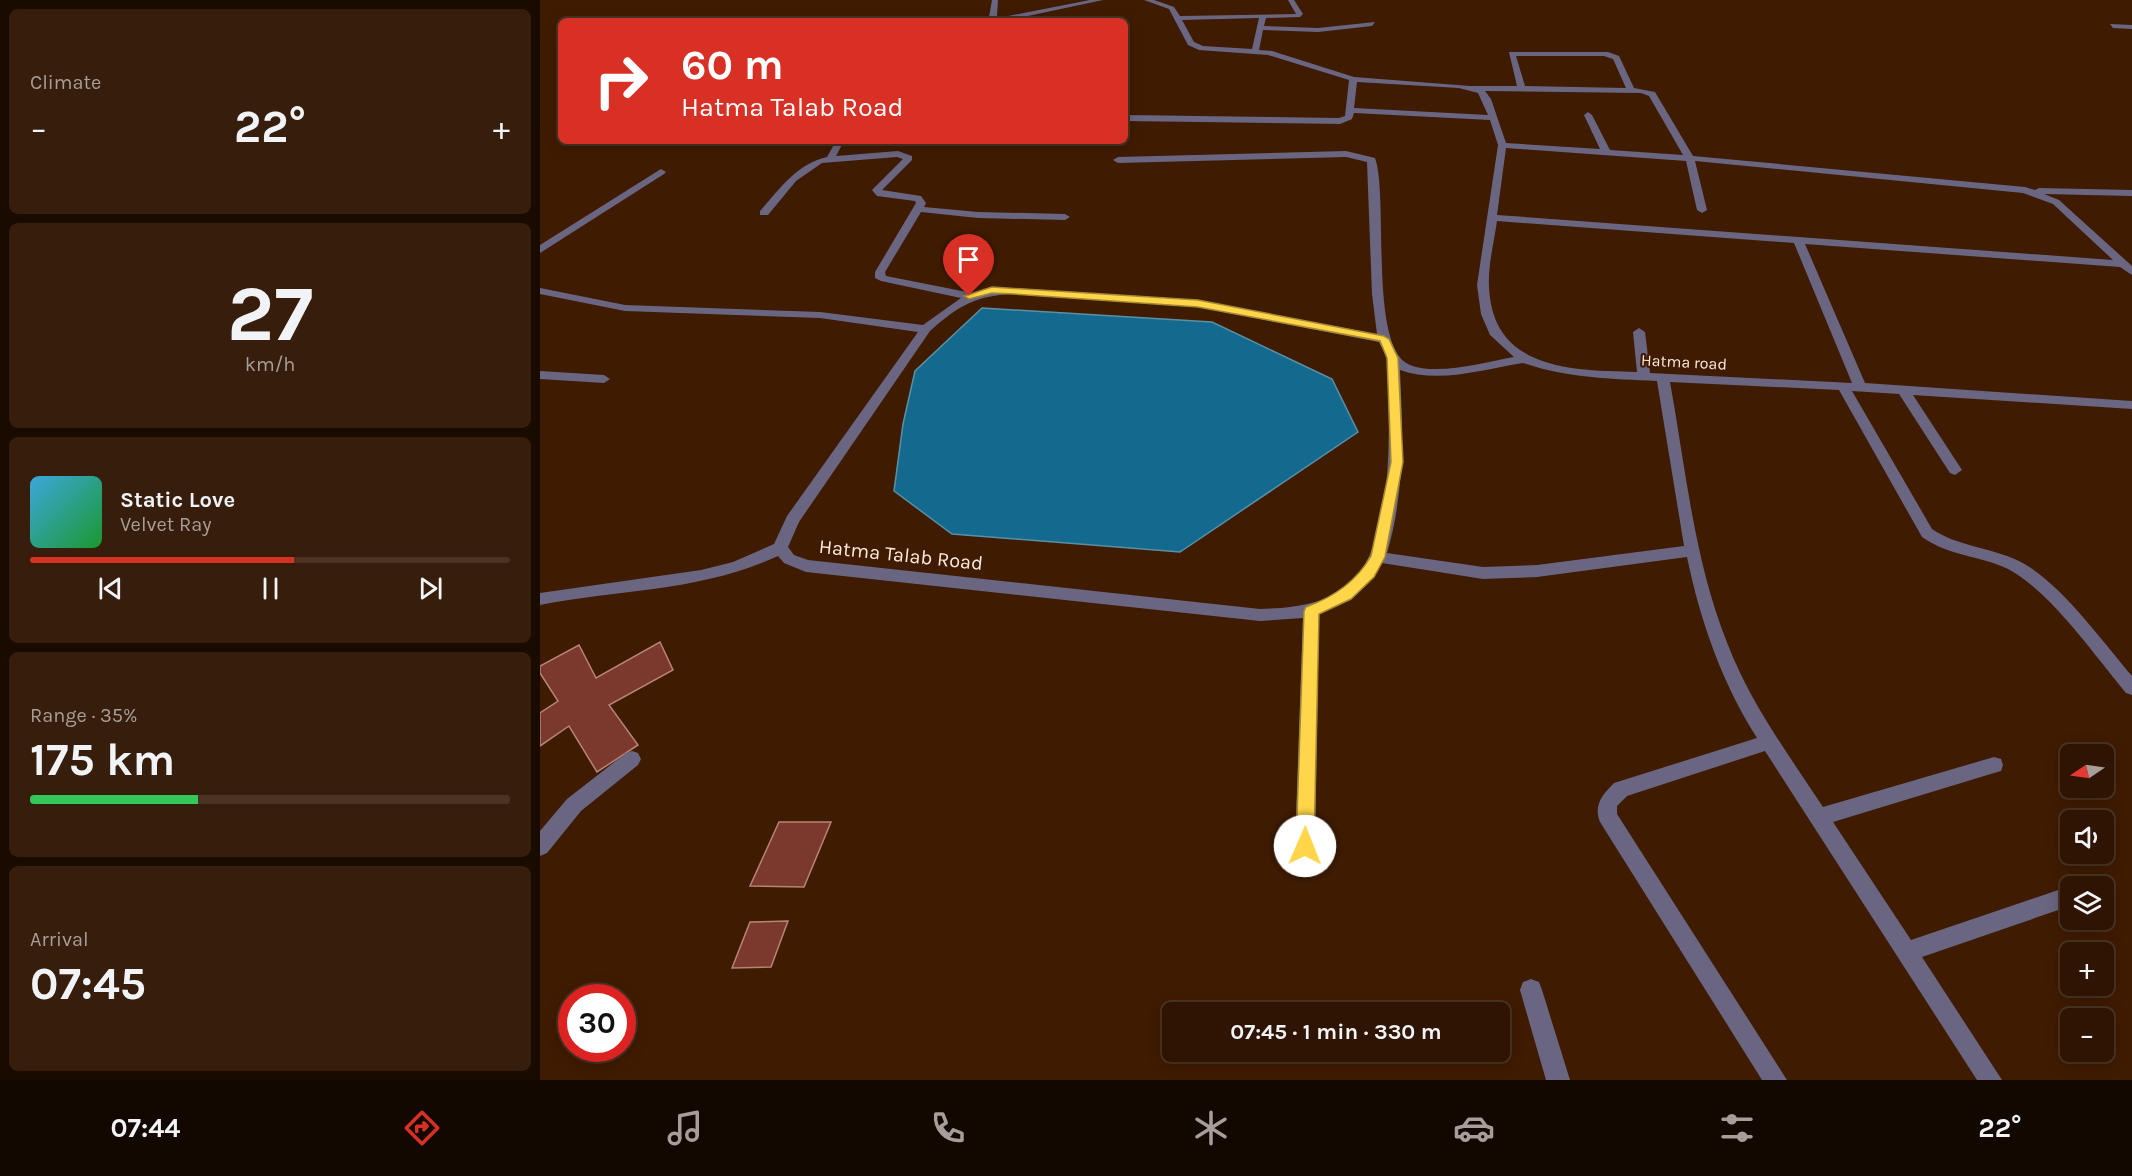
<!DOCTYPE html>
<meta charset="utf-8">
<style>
body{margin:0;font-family:Karla,sans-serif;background:#371d0b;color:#f1f3f6;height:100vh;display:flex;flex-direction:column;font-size:22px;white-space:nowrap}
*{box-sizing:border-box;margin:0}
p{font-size:20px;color:#a79e99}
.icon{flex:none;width:33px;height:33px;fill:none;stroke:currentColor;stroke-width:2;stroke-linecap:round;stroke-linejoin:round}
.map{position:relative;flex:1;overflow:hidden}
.drawer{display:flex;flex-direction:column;gap:9px;padding:9px;background:#1a0b01;width:540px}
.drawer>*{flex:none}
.guide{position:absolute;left:18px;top:18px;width:570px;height:126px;border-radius:9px;box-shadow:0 3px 15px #0003,0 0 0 2px #4a3323;background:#d93025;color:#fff;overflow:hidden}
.needle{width:39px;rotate:257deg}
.controls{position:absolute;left:1520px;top:744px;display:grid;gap:12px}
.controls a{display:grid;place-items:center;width:54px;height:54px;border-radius:9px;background:#2f1401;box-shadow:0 3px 15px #0003,0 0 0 2px #4a3323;font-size:30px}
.speed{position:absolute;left:18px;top:984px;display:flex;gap:12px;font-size:30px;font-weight:700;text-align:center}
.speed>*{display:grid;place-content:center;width:78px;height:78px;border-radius:50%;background:#2f1401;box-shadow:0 3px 15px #0003,0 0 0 2px #4a3323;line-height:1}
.speed .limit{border:9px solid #d22;background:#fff;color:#111}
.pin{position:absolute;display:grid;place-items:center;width:51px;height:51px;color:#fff;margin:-62px -26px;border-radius:50% 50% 50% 0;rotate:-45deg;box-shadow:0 0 6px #0007}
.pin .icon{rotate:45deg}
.me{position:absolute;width:66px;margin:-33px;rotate:1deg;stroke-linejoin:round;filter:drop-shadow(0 0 4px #0008)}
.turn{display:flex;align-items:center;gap:21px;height:126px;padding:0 24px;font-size:27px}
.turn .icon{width:78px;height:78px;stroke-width:2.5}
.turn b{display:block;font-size:42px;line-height:51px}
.big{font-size:45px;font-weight:700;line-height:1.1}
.drawer .tile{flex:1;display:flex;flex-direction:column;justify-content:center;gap:9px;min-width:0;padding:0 21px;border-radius:9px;background:#371d0b}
.drawer .dial{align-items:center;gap:0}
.dial b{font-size:78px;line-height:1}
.song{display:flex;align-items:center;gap:18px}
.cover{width:72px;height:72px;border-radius:9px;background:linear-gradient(135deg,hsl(200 70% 55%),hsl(130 70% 35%))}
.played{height:6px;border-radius:3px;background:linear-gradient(90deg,#d93025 55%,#4a3323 55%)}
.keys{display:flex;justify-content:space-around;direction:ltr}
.heat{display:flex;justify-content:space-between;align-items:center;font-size:33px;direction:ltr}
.charge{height:9px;border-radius:4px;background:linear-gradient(90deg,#34c759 35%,#4a3323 0)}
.trip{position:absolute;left:622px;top:1002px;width:348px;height:60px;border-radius:9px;background:#2f1401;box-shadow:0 3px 15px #0003,0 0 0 2px #4a3323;font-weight:700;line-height:60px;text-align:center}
.menu{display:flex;height:96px;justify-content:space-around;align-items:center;background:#130800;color:#a79e99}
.menu .icon{width:42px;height:42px}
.menu .active{color:#d93025}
.menu b{font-size:27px;color:#f1f3f6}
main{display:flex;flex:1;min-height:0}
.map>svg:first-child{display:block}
.water{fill:#146a8e;stroke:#5a90a6;stroke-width:1.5}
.building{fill:#7a392c;stroke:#b88479;stroke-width:1.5}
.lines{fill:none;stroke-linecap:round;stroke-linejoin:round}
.minor{fill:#6a6681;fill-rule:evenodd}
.route{fill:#ffd54a;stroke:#a68a30;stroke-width:1.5}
.labels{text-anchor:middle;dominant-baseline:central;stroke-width:4.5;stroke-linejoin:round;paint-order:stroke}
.far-street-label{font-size:16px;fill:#feeadf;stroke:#3f1b01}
.street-label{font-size:20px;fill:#feeadf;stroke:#3f1b01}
</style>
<main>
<section class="drawer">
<div class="tile"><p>Climate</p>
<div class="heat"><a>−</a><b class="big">22°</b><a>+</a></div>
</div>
<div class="tile dial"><b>27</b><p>km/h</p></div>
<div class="tile">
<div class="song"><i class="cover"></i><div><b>Static Love</b><p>Velvet Ray</p></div></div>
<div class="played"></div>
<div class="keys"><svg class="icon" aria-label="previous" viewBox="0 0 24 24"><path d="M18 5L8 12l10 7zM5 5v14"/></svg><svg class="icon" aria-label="pause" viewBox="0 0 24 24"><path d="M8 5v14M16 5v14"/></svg><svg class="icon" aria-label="next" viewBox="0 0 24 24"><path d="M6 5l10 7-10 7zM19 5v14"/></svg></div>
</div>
<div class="tile"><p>Range · 35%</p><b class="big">175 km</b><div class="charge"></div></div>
<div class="tile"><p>Arrival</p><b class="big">07:45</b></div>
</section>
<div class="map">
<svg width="1592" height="1080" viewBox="0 0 1592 1080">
<rect width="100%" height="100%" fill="#3f1b01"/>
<!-- water -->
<path class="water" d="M442,308l230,14 120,57 26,53 -178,120 -228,-18 -58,-43 9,-67 12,-53z"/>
<!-- building -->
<g class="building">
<path d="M120,642l13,28 -64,35 29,40 -41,27 -28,-46 -29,20v-33l18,-12 -18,-28v-7l39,-21 17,33z"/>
<path d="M239,822h52l-27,65 -54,-1z"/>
<path d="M248,921l-17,46 -39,1 18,-46z"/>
</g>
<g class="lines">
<!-- minor -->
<g class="minor">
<path d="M452,0h6l-1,16 6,1 87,-17h13l-99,21 -15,-4z"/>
<path d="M604,0h10l20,7 6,9 116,-2 -8,-14h6l9,14 -3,3 -34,1 -2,8 54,2 57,-6 -3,4 -54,6 -55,-2 -4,20 13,1 82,26 116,9h47l-8,-34h99l11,4 15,32 21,4 38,64 332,31 10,3 4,-2 93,2v6l-88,-2 15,6 73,66v9l-12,-8 -315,-23 60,139 267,18v8l-219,-14 49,75 -7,5 -5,-2 -51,-79 -47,-3 80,138c27,18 58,18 87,32 40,20 83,80 113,115v19l-6,-2c-31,-37 -76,-102 -118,-124 -29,-14 -57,-12 -86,-32l-83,-147 -169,-8c16,88 24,179 58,263 23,59 60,109 95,162l171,-50 7,2 2,6 -2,6 -7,2 -161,49 78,118 159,-54h2l-2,20 -148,51 80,123h-25l-212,-329 -138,45 -10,10v8l170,266h-25l-162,-258c-7,-17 3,-28 14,-39l143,-45c-35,-55 -57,-118 -70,-181l-150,20 -54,2 -101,-16c-15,27 -34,41 -63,50l-4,233 -3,7 -7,3 -7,-3 -3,-7 8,-228 -43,3 -454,-49 -22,-9 -6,-7c-78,36 -156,33 -238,49v-12l161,-23 32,-8 41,-18 13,-28 131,-184 -98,-14 -195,-7 -85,-17v-6l85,17 195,7 103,13 38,-27 -80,-17 -6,-3v-6l41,-69 -1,-2 -38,-5 -5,-6 31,-31 -6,-2 -75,6 -26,18 -28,34h-8v-4c20,-22 36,-47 67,-54l9,-16h8l-8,15 62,-5 14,5v4l-30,30 39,6 5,7 -2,4 54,5 87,2 5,3 -5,3 -87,-2 -57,-6 -36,60 1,4 86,17 43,-5 183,13 179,33 -5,-40 -5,-132 -21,-5 -228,6 -5,-3 5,-3 228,-6 29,7c14,38 -7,191 35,207 28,11 75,-3 104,-8l-24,-22 -9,-21 -4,-29 21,-140 -8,-25 -136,-7 -2,6 -12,5 -215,-3v-6l214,3 6,-2 4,-36 -81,-25 -69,-5 -11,-5 -19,-36zM719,18l-7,31 -49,-3 -9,-4 -12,-22zM976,56h88l9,3 13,29 -101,-2zM817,82l102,6 19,5 10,22 -134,-7zM945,91l156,2 8,3 34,59 -73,-5 -18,-35 -4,-3 -4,3 16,34 -94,-6 -15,-44zM966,148l180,13 11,49 5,3 5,-3 -12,-49 328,32 30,11 60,56 -616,-45zM957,221l297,22 58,140 -202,-10 -5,-41 -6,-4 -6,4 4,40c-64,-2 -145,-1 -148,-86 -1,-21 5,-44 8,-65zM475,294l183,13 181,35c2,5 7,11 8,16 3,11 1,25 1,37 2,50 3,152 -38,188 -25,22 -58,25 -90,26l-452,-49 -14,-5 -6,-8 11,-25 131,-191c28,-25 46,-36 85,-37zM983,363c44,15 88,16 134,18l27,165 -147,19 -54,2 -96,-14c18,-60 16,-122 13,-183 39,14 84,-1 123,-7z"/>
<path d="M1570,24l22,1v4l-19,-1z"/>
<path d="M121,169l5,3 -2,2 -124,79v-8z"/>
<path d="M0,371l64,4 6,4 -6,4 -64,-4z"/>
<path d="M92,751l6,2 3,6 -3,6 -57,46 -34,42 -7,3v-25l27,-32 59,-46z"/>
<path d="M991,979l8,3 3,8 28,90h-24l-26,-90 3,-8z"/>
</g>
</g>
<!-- route -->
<path class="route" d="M452,287l206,13 186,36 5,3 9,19 5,104 -18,95 -11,20 -23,22 -32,15 -5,232 -3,6 -6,3 -6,-3 -3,-6 8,-235 2,-4c28,-10 50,-25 65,-51l20,-94 -4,-104 -7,-17 -182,-34 -184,-13 -22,-1 -23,6 -5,-3z"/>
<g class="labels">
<!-- far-street labels -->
<g class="far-street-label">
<text transform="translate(1144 362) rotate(3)">Hatma road</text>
</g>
<!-- street labels -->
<g class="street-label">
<text transform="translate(361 555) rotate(6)">Hatma Talab Road</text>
</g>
</g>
</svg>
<div class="controls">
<a><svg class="needle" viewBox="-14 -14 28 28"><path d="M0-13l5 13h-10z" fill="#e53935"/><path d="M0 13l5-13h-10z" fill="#a79e99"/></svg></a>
<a><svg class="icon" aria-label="sound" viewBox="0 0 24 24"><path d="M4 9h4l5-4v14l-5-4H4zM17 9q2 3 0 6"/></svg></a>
<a><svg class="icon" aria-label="layers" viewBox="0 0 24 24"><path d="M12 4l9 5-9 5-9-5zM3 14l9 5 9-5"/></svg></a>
<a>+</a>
<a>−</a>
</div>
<div class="speed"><div class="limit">30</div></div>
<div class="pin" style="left:429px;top:296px;background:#d93025"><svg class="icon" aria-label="arrive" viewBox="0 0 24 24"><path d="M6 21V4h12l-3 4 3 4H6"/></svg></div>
<svg class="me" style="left:765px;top:846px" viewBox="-20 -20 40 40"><circle r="19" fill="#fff"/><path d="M0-13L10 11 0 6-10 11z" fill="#ffd54a"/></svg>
<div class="trip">07:45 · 1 min · 330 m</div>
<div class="guide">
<div class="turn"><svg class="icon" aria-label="right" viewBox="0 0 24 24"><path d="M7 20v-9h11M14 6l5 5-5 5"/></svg><div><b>60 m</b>Hatma Talab Road</div></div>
</div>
</div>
</main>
<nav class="menu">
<b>07:44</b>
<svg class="icon active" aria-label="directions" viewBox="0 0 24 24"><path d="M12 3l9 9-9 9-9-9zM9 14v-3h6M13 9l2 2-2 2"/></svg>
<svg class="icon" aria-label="music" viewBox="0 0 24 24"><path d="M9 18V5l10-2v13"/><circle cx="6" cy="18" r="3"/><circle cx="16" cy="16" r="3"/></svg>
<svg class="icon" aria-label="phone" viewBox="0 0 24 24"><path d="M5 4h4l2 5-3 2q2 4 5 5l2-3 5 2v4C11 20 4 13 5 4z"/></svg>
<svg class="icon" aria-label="climate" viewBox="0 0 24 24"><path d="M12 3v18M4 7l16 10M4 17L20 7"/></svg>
<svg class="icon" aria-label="car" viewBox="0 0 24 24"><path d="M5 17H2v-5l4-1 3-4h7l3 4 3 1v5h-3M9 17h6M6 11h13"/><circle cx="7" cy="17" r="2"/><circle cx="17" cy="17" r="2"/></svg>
<svg class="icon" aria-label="filters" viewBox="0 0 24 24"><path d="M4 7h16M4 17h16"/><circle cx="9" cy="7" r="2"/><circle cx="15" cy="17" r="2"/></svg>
<b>22°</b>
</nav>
